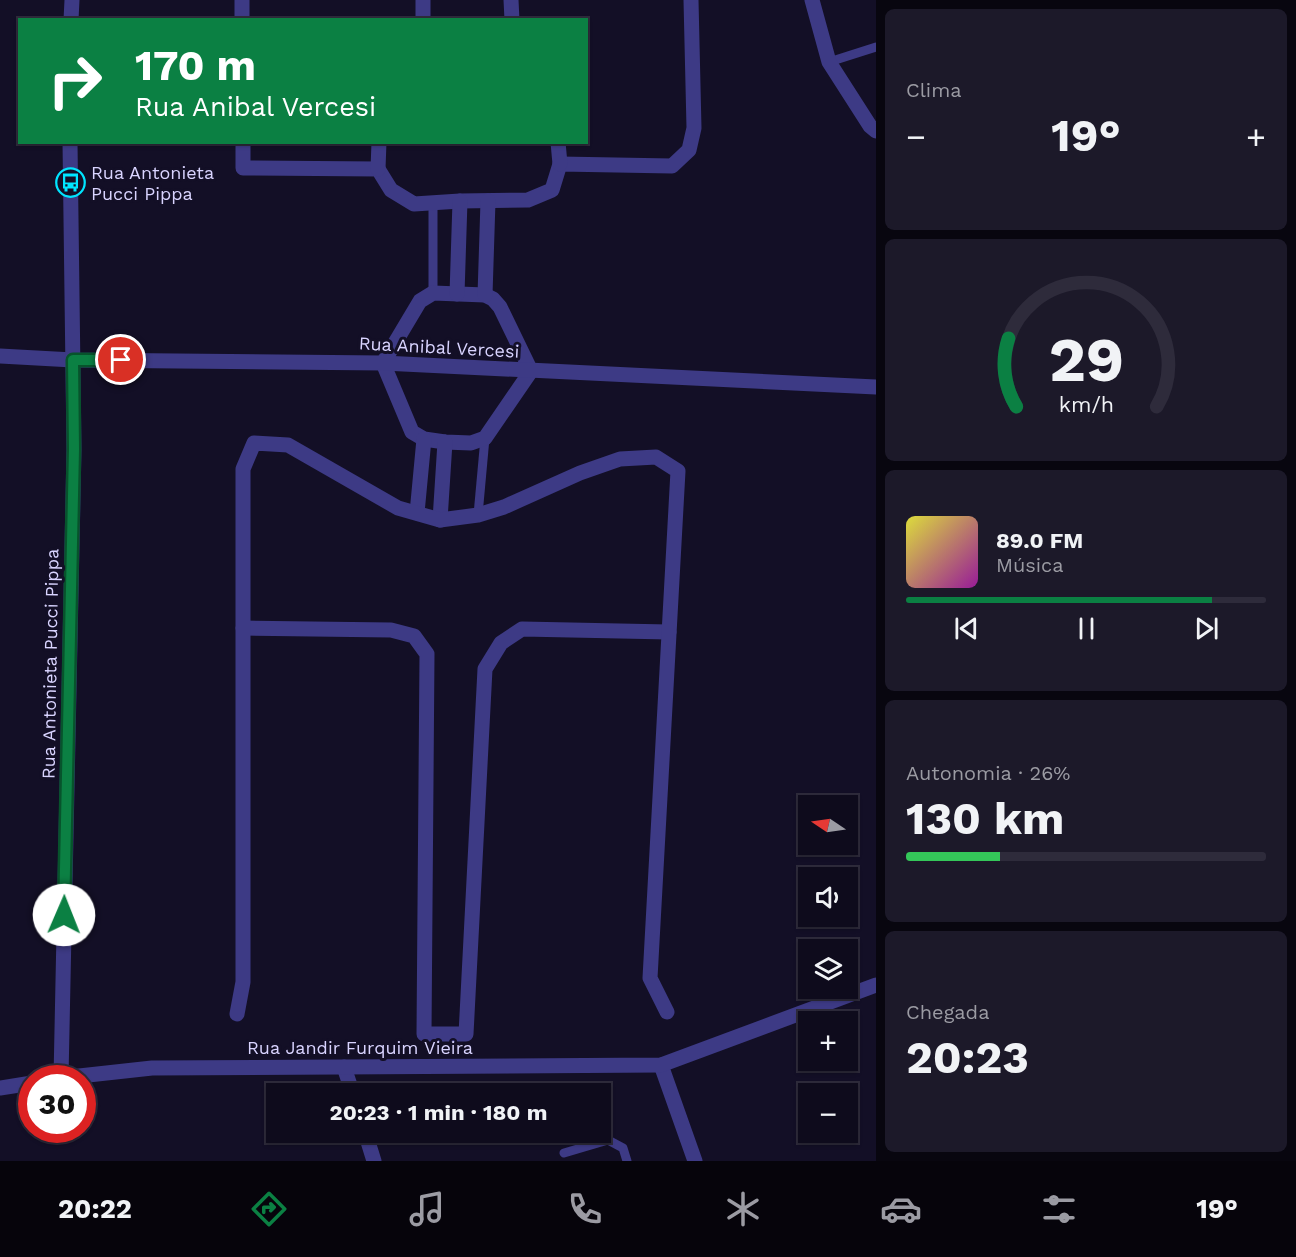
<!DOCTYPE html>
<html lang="pt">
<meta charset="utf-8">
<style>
body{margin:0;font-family:"Work Sans",sans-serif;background:#1c1929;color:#f1f3f6;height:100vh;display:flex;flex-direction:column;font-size:22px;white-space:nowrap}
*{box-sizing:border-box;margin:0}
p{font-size:20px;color:#9b9ba3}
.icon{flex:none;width:33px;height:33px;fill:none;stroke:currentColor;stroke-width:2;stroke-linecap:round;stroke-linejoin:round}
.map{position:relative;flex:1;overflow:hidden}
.panel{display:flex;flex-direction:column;gap:9px;padding:9px;background:#08060f;width:420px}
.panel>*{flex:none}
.top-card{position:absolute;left:18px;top:18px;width:570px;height:126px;border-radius:0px;box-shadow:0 2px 4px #0004,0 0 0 2px #2e2b3b;background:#0b8043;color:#fff;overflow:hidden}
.needle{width:39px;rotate:283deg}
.fabs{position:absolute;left:798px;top:795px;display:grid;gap:12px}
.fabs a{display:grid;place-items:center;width:60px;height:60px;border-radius:0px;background:#0e0b1c;box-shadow:0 2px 4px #0004,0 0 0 2px #2e2b3b;font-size:30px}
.speed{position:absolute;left:18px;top:1065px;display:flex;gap:12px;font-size:30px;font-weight:700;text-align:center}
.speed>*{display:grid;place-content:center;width:78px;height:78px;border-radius:50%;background:#0e0b1c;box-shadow:0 2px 4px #0004,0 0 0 2px #2e2b3b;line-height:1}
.speed .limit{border:9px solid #d22;background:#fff;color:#111}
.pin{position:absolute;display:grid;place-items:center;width:51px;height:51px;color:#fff;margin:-26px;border:3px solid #fff;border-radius:50%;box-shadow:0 2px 6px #0007}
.me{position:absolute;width:66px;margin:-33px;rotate:1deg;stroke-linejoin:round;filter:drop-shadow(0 0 4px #0008)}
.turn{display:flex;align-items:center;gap:21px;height:126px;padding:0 18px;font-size:27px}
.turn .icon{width:78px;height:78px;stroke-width:2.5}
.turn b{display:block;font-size:42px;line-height:51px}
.big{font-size:45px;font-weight:700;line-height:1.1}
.panel .card{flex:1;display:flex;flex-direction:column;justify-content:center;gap:9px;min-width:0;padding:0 21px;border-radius:9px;background:#1c1929}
.panel .dial{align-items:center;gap:0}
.dial svg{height:156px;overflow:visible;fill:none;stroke:#2e2b3b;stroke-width:7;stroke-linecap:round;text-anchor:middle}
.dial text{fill:#f1f3f6;stroke:none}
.song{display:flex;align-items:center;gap:18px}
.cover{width:72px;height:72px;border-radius:9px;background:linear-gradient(135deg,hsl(60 70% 55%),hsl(300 70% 35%))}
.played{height:6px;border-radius:3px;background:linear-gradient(90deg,#0b8043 85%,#2e2b3b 85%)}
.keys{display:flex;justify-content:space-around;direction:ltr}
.heat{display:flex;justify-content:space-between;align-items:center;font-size:33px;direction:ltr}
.charge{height:9px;border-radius:4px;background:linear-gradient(90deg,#34c759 26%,#2e2b3b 0)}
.trip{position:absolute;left:266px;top:1083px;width:345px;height:60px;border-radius:0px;background:#0e0b1c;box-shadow:0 2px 4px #0004,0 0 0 2px #2e2b3b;font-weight:700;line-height:60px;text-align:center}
.tabs{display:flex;height:96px;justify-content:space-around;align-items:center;background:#06040b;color:#9b9ba3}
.tabs .icon{width:42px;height:42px}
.tabs .active{color:#0b8043}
.tabs b{font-size:27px;color:#f1f3f6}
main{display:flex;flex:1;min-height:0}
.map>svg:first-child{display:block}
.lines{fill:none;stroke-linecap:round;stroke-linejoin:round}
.lane{stroke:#3d3a85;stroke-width:9}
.street{stroke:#3d3a85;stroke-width:15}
.route-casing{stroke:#07532c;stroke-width:15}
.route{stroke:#0b8043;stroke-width:10}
.labels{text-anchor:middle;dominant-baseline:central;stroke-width:6;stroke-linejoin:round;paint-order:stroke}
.poi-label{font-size:18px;fill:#d9d4ff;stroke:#130f26;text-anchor:start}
.street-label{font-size:18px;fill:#d9d4ff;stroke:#130f26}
</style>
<main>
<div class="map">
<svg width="876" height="1161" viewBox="0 0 876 1161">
<rect width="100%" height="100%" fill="#130f26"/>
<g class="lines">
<!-- lane -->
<g class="lane">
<path d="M829,62l47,-15"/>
<path d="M433,203v90"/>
<path d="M478,515l7,-77"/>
<path d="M564,1153l44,-13 15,8 4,13"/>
</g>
<!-- street -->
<g class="street">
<path d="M242,0v20"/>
<path d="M511,0l1,20"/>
<path d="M812,0l17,62 41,64 6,5"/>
<path d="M71,20l1,-20"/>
<path d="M423,20v-20"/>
<path d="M243,142v26l135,1 13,21 23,14 46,-3 68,-1 24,-10 8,-26 112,2 17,-16 5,-22 -3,-128"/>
<path d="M558,142l2,22"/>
<path d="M378,169l1,-27"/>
<path d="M433,293l52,2 8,4 7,8 31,64 -46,67 -14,5 -26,-1 -21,-3 -12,-7 -29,-69 37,-62z"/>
<path d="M457,294l3,-93"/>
<path d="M485,295l3,-94"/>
<path d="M0,356l73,4 310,3 493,24"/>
<path d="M417,513l7,-74"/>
<path d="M440,520l5,-78"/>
<path d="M243,628l148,2 23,6 13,18 -3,380h42l19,-365 16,-26 21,-14 147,3"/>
<path d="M237,1014l6,-32v-513l11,-26 34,2 110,63 42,12 38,-5 26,-8 76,-34 40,-14 36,-2 22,14 -28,507 17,34"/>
<path d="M661,1065l34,96"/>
<path d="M344,1067l9,27"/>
<path d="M61,1078l13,-629 -4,-307"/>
<path d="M61,1078l91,-10 509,-3 215,-80"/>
<path d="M0,1088l32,-5"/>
<path d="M365,1132l9,29"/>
</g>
</g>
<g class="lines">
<defs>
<path id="route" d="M64,915l10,-466 -1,-89h48"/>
</defs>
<!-- route casing -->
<use href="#route" class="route-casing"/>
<!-- route -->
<use href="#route" class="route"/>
</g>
<!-- icons -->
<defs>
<symbol id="bus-ring" viewBox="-11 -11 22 22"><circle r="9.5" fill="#130f26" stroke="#00e5ff" stroke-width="1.5"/><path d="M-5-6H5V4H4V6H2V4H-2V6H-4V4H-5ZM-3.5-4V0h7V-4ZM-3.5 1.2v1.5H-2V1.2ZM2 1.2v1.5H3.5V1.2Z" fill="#00e5ff"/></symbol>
</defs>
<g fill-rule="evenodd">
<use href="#bus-ring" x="54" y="166" width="33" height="33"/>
</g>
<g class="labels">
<!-- poi labels -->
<g class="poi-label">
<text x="91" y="172">Rua Antonieta<tspan x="91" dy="21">Pucci Pippa</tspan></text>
</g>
<!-- street labels -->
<g class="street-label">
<text transform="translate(439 347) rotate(3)">Rua Anibal Vercesi</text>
<text transform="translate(50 664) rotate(-89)">Rua Antonieta Pucci Pippa</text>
<text x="360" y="1047">Rua Jandir Furquim Vieira</text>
</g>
</g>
</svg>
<div class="fabs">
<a><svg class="needle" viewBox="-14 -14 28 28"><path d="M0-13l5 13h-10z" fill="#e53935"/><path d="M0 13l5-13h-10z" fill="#9b9ba3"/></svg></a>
<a><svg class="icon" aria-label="sound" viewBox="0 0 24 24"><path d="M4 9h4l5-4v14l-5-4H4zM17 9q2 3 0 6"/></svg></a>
<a><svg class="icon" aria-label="layers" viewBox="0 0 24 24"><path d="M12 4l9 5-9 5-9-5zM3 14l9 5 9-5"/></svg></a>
<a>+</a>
<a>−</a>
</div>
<div class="speed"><div class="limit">30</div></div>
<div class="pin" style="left:121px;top:360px;background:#d93025"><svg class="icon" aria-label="arrive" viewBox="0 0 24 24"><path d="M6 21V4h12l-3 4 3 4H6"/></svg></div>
<svg class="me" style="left:64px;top:915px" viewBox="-20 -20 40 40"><circle r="19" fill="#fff"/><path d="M0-13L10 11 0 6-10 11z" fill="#0b8043"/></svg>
<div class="trip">20:23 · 1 min · 180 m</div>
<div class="top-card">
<div class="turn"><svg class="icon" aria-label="right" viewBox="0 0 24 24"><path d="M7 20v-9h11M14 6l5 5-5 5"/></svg><div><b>170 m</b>Rua Anibal Vercesi</div></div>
</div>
</div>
<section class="panel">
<div class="card"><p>Clima</p>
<div class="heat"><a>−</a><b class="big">19°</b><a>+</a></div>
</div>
<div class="card dial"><svg viewBox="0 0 100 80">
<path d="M14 69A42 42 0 1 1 86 69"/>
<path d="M14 69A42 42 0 0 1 10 34" stroke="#0b8043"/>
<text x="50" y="56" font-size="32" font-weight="700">29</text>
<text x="50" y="72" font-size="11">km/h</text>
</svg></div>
<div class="card">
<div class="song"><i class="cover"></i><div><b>89.0 FM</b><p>Música</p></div></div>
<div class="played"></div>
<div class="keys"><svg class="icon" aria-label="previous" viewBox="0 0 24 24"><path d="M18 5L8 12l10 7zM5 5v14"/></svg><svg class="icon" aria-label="pause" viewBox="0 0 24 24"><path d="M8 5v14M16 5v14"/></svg><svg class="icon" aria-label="next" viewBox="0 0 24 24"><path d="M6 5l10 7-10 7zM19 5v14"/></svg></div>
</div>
<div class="card"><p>Autonomia · 26%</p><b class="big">130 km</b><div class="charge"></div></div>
<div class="card"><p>Chegada</p><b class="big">20:23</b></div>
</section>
</main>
<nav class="tabs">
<b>20:22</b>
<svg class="icon active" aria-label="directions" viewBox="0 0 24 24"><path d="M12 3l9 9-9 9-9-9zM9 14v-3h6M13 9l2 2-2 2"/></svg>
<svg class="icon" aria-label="music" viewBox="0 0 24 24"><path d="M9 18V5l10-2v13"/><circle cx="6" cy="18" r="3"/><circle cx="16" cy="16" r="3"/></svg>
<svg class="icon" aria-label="phone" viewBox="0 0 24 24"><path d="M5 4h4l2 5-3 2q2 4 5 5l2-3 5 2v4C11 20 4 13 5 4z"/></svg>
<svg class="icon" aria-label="climate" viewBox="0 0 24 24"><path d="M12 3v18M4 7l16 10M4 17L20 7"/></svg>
<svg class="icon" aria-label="car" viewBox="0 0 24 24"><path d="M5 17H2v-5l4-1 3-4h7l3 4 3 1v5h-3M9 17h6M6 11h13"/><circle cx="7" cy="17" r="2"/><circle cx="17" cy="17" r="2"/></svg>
<svg class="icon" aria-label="filters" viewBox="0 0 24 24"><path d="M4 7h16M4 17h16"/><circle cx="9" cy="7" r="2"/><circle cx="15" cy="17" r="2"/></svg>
<b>19°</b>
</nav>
